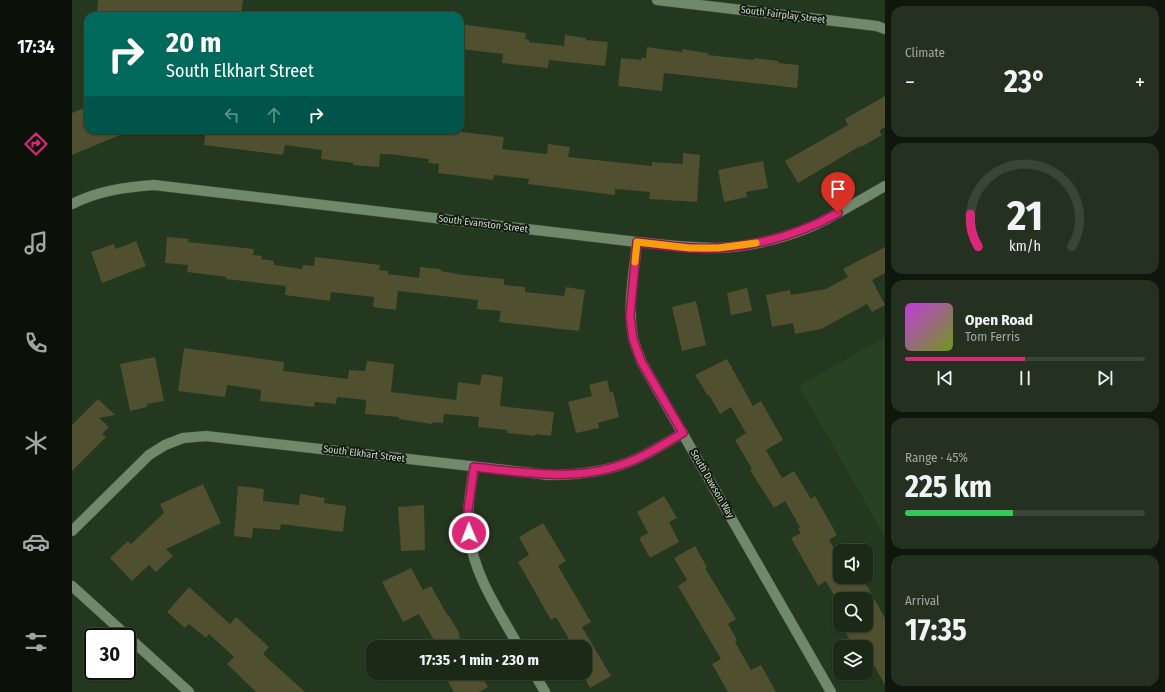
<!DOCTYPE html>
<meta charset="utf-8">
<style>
body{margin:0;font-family:"Fira Sans Condensed",sans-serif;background:#243120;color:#f1f3f6;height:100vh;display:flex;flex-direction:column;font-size:15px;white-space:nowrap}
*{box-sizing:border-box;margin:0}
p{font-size:13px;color:#a0a6a1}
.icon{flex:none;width:22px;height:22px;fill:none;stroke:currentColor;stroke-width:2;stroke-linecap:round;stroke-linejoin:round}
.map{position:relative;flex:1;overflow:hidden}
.drawer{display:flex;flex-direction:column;gap:6px;padding:6px;background:#0f170d;width:280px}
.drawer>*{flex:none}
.guide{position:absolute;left:12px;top:12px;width:380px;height:122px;border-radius:12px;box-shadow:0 1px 3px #0004,0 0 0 1px #394536;background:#00695c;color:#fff;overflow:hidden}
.controls{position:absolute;left:761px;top:544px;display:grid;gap:8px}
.controls a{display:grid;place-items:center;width:40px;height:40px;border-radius:8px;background:#1b2917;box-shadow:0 1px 3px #0004,0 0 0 1px #394536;font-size:20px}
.speed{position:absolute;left:12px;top:628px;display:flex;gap:8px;font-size:20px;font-weight:700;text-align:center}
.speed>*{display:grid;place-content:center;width:52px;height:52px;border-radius:50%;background:#1b2917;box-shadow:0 1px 3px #0004,0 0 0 1px #394536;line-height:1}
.speed .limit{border:2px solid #111;border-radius:6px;background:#fff;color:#111}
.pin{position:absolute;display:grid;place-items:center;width:34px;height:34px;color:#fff;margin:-41px -17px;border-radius:50% 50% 50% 0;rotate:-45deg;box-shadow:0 0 4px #0007}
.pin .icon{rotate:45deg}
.me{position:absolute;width:44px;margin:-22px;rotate:359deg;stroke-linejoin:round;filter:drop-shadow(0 0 3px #0008)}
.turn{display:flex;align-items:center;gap:14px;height:84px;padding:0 16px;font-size:18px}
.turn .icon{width:52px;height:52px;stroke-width:2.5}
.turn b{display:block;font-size:28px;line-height:34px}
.lanes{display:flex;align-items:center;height:38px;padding:0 16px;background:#0003;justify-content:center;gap:20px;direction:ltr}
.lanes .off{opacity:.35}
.big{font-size:30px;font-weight:700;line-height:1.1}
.drawer .widget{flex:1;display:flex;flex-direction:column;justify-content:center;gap:6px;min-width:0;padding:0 14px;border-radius:12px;background:#243120}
.drawer .dial{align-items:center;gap:0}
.dial svg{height:104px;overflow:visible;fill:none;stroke:#394536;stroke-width:7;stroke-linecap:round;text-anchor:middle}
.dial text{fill:#f1f3f6;stroke:none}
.song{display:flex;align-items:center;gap:12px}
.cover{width:48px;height:48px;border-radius:6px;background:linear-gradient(135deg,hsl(290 70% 55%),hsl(80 70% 35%))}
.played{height:4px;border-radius:2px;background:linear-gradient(90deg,#db2777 50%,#394536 50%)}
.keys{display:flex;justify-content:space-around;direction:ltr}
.heat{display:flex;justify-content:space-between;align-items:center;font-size:22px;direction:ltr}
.charge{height:6px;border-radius:3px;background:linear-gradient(90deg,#34c759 45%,#394536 0)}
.trip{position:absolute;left:294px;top:640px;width:226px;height:40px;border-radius:12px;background:#1b2917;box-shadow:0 1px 3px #0004,0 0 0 1px #394536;font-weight:700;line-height:40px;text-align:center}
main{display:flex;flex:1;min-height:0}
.dock{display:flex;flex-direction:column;width:72px;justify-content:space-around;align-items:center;background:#0b1009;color:#a0a6a1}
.dock .icon{width:28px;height:28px}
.dock .active{color:#db2777}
.dock b{font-size:18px;color:#f1f3f6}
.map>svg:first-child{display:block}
.built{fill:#294123}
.building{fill:#504f2f}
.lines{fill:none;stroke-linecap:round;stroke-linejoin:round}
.minor-casing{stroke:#42523d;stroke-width:11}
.minor{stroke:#72886c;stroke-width:10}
.route-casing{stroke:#8e194d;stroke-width:10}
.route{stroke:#db2777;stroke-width:7}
.slow{stroke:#f59e0b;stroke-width:7}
.labels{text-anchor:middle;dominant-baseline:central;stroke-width:4;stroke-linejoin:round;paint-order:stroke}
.street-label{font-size:10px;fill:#cbd7c8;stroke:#131c11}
</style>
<main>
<nav class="dock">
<b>17:34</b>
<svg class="icon active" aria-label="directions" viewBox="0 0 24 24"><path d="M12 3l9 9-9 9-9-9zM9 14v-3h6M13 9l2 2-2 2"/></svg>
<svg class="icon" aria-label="music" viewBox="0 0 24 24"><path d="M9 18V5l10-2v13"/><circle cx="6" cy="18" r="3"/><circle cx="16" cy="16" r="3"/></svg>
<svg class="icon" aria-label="phone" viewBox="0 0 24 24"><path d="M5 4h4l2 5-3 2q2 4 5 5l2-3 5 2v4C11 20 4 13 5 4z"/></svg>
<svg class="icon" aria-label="climate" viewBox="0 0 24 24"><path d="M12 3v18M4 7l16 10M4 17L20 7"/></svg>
<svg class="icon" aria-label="car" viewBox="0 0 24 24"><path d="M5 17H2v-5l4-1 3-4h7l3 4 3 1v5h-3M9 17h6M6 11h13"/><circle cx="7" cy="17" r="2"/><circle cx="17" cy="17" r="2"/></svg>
<svg class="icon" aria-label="filters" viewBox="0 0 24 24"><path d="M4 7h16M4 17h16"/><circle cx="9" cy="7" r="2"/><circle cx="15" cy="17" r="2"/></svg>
</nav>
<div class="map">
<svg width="813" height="692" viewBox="0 0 813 692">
<rect width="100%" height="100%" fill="#24371f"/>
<!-- built -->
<path class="built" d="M813,337v200l-86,-151z"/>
<!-- building -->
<g class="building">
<path d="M26,0h145l-2,16h-130l-14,-2z"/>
<path d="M388,24l66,9 -1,6 4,1v2l35,4 1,-11 21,3v2l22,2 -3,24 -56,-6 -1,8 -46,-5 1,-9 -43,-5z"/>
<path d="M575,47l35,5v-3l26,4v2l46,5v-2l24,3v2l21,2 -2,23 -133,-15 -2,18 -44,-5 3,-28 20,2v-2h5z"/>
<path d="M813,96v31l-6,4 3,4 -21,12 -1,-1 -62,37 -13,-22 63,-36 -3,-6z"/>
<path d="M16,106v24h44l-60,25v-42z"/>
<path d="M134,130h187l24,2 1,-2 25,2v-2h19v2l42,5 -2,12 45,5 1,-10 22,3 -2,10 84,9v-4l31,2v-11l17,2 -3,47 -48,-3 1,-7 -35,-3v6l-87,-11 1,-5 -35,-4 -1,5 -55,-7 1,-9 -11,-1 1,-4 -40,-5h-9l-1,13 -26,-2v-2l-32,-4 1,-9 -37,-5 -2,10 -79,-10z"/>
<path d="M691,161l5,27 -22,4 1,5 -23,5 -6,-32z"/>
<path d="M95,237l22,2 -1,3 66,7 -1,6 9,1 -1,3 13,2v4l28,4 1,-4 11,1 1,-9 65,8 -1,5 9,1v3l31,4 1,-11 21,2v2l22,4 41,4v6l21,2v5l39,4 2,-9 19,3 -6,41 -80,-9 2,-11 -24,-2 1,-9 -80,-9 -2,19 -23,-3 1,-10 -43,-5 -1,9 -45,-6 1,-9 -60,-7v-2l-39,-5 1,-7 -23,-2z"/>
<path d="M64,241l10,25 -44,17 -11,-31 23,-8 2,5z"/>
<path d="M813,247v26l-13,7 13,25 -13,7 -5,-8 -46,25 -26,5 -2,-11 -21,4 -6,-32 24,-5 1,5 35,-6 22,-12 -5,-8z"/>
<path d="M675,288l5,23 -21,4 -4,-22z"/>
<path d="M624,301l10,44 -24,6 -10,-44z"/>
<path d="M112,348l100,14 -1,9 65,8 1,-9 16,1 2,-10 27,3 -3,28 65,8 2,-18 22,3 2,-11 21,3 -3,29 54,6 -3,24 -16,-2v2l-28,-3v-3l-29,-3 1,-10 -35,-3 -1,9 -10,-1 -1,2 -33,-5v-2l-34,-3 1,-14 -29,-3 -1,7 -21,-2 -1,5 -54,-6 1,-11 -34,-5 -2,12 -47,-6z"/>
<path d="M83,357l9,44 -17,3v3l-17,4 -10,-47z"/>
<path d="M655,359l26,47 8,-5 22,39 -17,10 16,28 12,-7 17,28 4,-3 22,39 -8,5 11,19v18h22l23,41v67l-19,-34v-4h-12l-8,-14 9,-5 -1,-3h12v-26h-26v7l-14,-25 -8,5 -27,-48 10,-5 -3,-4 2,-2 -15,-26 -11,7 -24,-38 2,-1 -17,-29 11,-7 -15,-26 -11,7 -11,-19 -1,1 -13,-21z"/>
<path d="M535,380l3,12h3l6,25 -21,6 1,5 -23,5 -8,-31 24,-6 -3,-11z"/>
<path d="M26,399l17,16 -16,3 10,9 -7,7 4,3 -34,34v-46z"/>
<path d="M131,484l18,39 -55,26 7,7 -17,16 -7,-7 -17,16 -22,-23 18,-17 3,3 33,-31 -4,-9z"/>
<path d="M166,486l26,3 -1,12 36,4 1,-11 25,4 -1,5 22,3 -3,26 -62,-8 -1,6 -27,-2 -1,10 -18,-2z"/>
<path d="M592,496l13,22 -8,4 10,20 -29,16 -11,-20 9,-5 -11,-21z"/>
<path d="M352,505l1,45 -24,1 -3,-44z"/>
<path d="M471,523l23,38 -8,5 33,56 -9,5 29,49 -21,12 -8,-15h3v-26h-13l1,-1 -17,-29 -5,3 -33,-58 11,-7 -10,-18z"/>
<path d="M623,546l12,21 -2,1 31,51 -8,5 9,16 -2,2 16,28 10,-5 15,27h-48l-16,-28 9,-5 -43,-73 9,-6 -13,-22z"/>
<path d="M339,568l12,22 8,-4 17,30h1l11,18h-2l7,13h-27l-19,-33 -16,8 -21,-40z"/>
<path d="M117,587l41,37 6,-7 33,30 -6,7 42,38h-49l-29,-28 7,-7 -25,-23 -3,4 -17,-14 -4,4 -18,-16z"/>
<path d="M391,673h17l8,14 -9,5h-25l-6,-10z"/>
</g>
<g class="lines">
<defs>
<g id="minor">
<path d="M585,0l220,26 8,3"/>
<path d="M0,204c26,-13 53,-17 82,-19l483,57c27,3 53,6 79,6 37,-1 79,-12 111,-29 20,-11 39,-22 58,-33"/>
<path d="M565,242c-3,32 -10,64 -4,96 2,8 6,16 8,23l190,331"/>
<path d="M402,467c-3,22 -8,44 -5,67 5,42 30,77 50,113"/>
<path d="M0,531l77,-76 16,-10 18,-7 23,-2 343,39c30,0 58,-3 85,-15 17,-7 33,-18 49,-27"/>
<path d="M0,586l117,106"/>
<path d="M462,673l11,19"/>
</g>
</defs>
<!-- minor casing -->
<use href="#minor" class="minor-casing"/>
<!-- minor -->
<use href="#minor" class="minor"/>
</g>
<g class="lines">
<defs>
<path id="route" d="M397,533l-1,-23 6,-43c55,6 107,16 160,-7 17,-7 33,-18 49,-27l-42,-72 -8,-22 -3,-23 7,-74c18,2 35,5 53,6 50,3 103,-10 148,-35"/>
</defs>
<!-- route casing -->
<use href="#route" class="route-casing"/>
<!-- route -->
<use href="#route" class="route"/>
<!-- slow -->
<path class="slow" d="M563,262l2,-20 53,6h28l38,-5"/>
</g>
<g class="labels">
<!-- street labels -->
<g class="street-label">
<text transform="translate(711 15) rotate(7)">South Fairplay Street</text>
<text transform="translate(411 224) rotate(7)">South Evanston Street</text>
<text transform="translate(292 454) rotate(7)">South Elkhart Street</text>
<text transform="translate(640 484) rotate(60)">South Dawson Way</text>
</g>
</g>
</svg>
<div class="controls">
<a><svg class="icon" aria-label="sound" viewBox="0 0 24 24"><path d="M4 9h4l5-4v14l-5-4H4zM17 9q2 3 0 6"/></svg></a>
<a><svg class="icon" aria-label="search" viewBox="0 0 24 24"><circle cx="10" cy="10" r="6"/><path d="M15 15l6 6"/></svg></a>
<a><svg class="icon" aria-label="layers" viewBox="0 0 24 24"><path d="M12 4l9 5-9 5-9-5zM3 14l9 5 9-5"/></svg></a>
</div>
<div class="speed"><div class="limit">30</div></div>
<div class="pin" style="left:766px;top:213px;background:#d93025"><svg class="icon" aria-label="arrive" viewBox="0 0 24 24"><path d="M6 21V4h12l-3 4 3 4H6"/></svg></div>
<svg class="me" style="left:397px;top:533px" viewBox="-20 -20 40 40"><circle r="17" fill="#db2777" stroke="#fff" stroke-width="3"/><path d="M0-11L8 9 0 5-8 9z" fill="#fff"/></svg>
<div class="trip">17:35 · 1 min · 230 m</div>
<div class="guide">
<div class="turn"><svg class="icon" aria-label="right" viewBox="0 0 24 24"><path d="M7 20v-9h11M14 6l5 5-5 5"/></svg><div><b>20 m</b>South Elkhart Street</div></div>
<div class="lanes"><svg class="icon off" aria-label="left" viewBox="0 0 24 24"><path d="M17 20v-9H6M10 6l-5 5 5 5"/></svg><svg class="icon off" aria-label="ahead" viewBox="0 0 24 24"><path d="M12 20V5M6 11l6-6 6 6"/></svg><svg class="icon" aria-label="right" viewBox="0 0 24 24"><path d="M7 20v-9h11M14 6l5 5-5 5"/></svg></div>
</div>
</div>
<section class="drawer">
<div class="widget"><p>Climate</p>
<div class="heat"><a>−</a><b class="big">23°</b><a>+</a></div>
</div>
<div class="widget dial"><svg viewBox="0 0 100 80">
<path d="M14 69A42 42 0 1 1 86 69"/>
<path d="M14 69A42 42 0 0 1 8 44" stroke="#db2777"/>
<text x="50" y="56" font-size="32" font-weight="700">21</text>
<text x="50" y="72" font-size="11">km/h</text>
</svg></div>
<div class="widget">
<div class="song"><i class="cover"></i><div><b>Open Road</b><p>Tom Ferris</p></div></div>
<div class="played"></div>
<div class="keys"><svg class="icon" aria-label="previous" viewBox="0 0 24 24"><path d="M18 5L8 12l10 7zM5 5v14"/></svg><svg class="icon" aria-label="pause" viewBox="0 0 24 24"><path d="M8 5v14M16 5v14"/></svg><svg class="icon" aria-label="next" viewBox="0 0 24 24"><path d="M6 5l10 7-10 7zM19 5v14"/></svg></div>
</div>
<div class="widget"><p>Range · 45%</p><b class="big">225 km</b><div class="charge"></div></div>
<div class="widget"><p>Arrival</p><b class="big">17:35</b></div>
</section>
</main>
